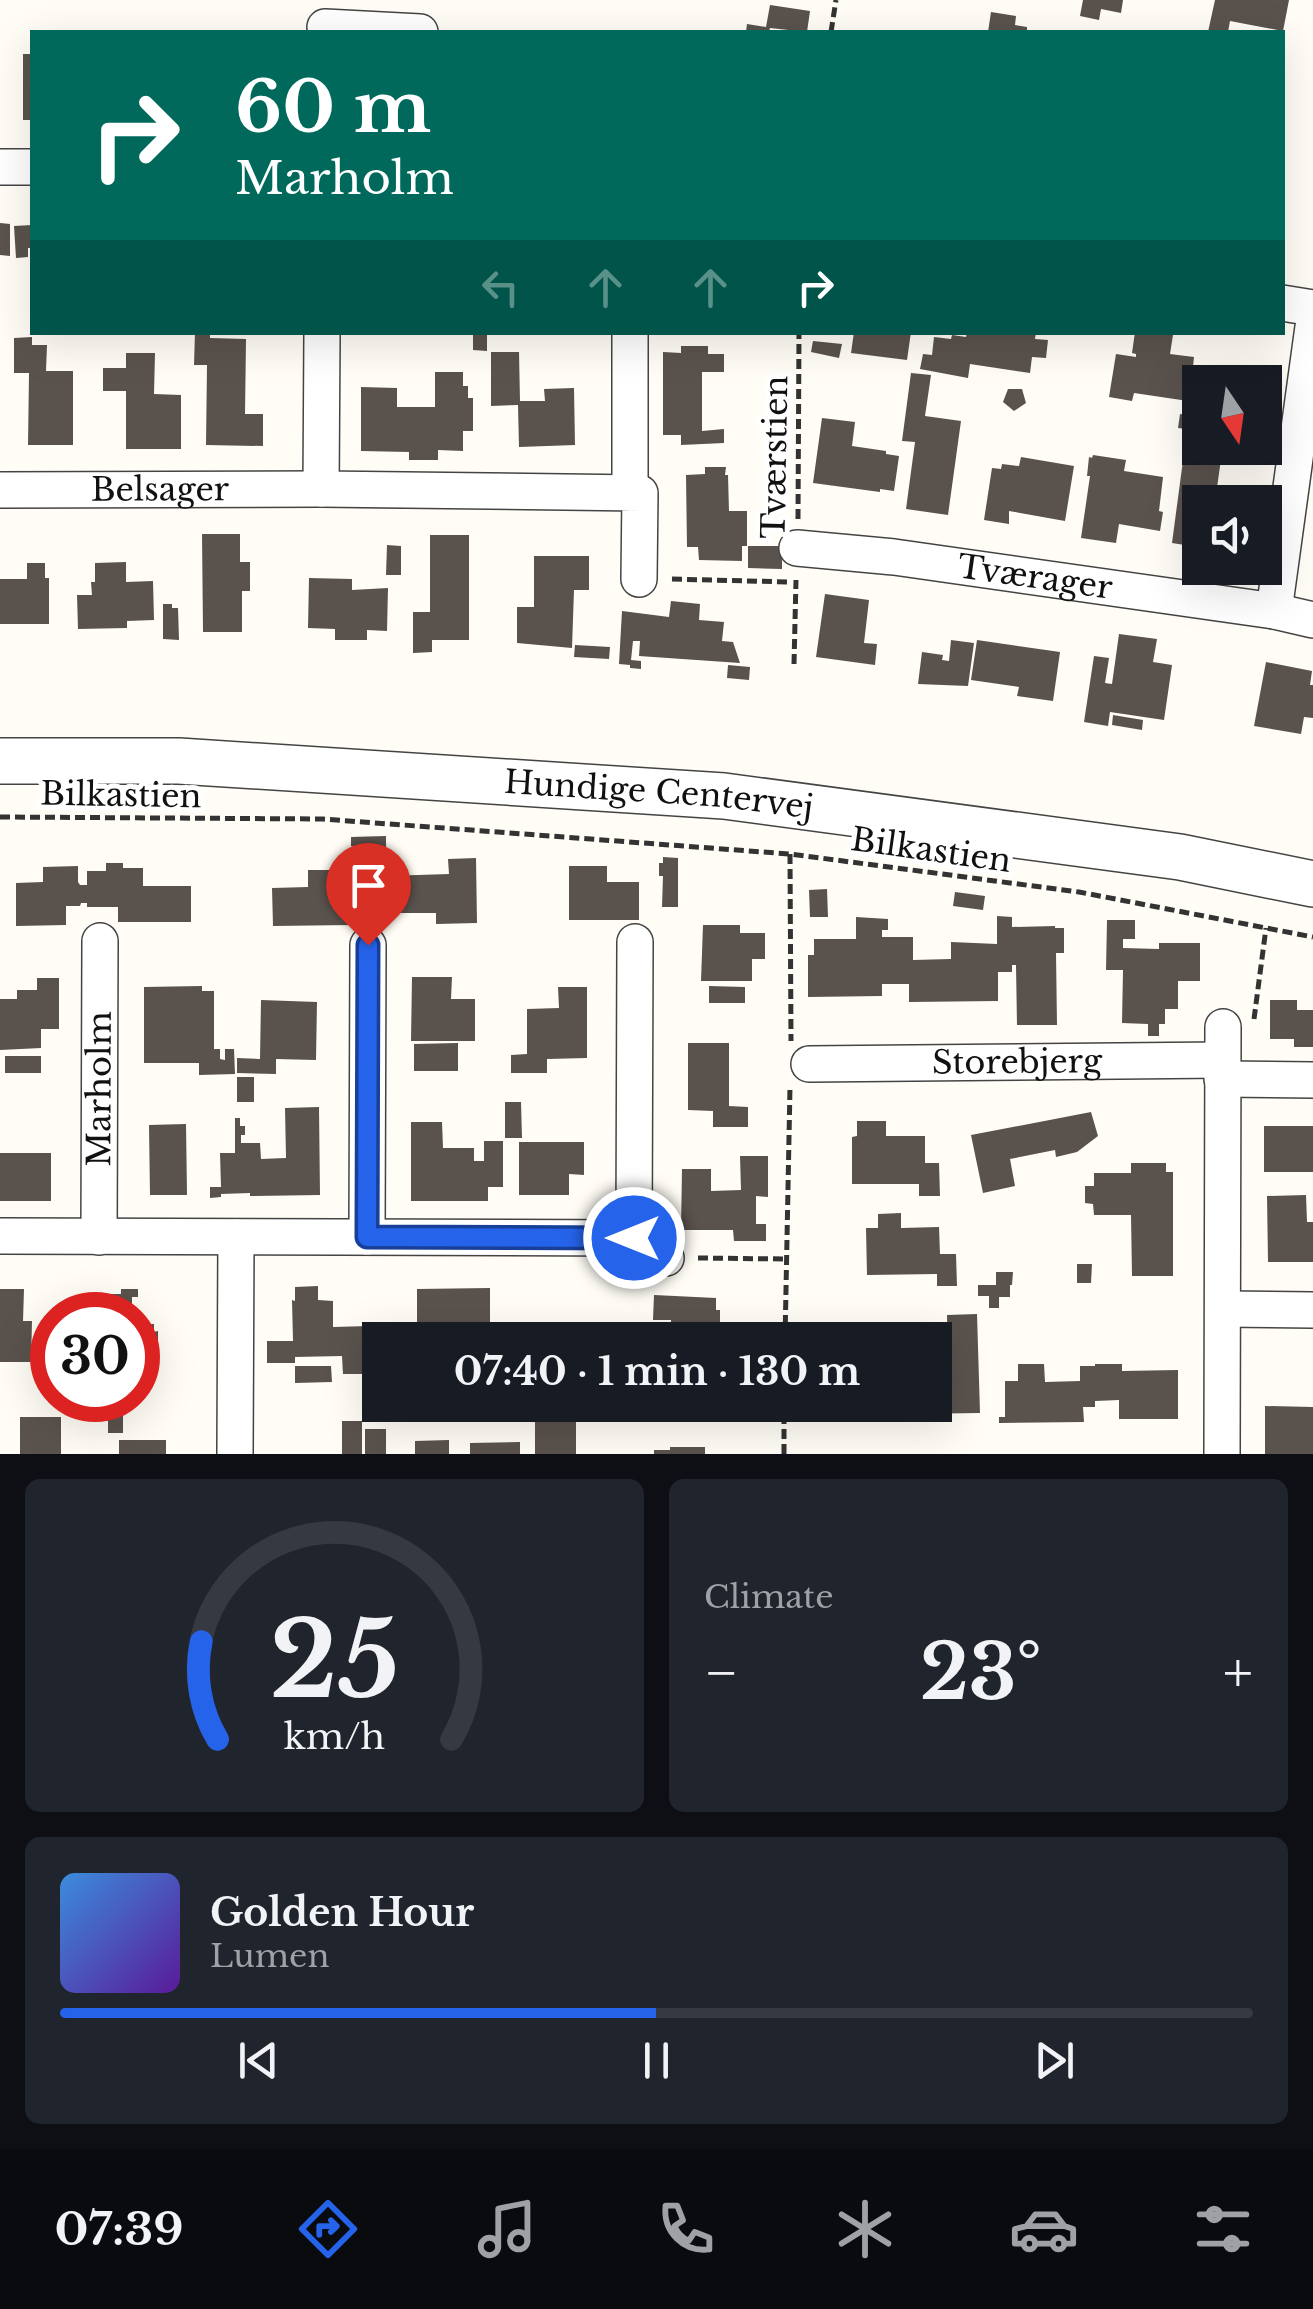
<!DOCTYPE html>
<meta charset="utf-8">
<style>
body{margin:0;font-family:"Libre Baskerville",serif;background:#20242c;color:#f1f3f6;height:100vh;display:flex;flex-direction:column;font-size:38px;white-space:nowrap}
*{box-sizing:border-box;margin:0}
p{font-size:32px;color:#9ea1a6}
.icon{flex:none;width:55px;height:55px;fill:none;stroke:currentColor;stroke-width:2;stroke-linecap:round;stroke-linejoin:round}
.map{position:relative;height:1454px;overflow:hidden}
.drawer{display:flex;flex-direction:column;gap:25px;padding:25px;background:#0d0f14;flex:1}
.drawer>*{flex:none}
.top-card{position:absolute;left:30px;top:30px;width:1255px;height:305px;border-radius:0px;box-shadow:0 10px 40px #0002;background:#00695c;color:#fff;overflow:hidden}
.needle{width:65px;rotate:167deg}
.buttons{position:absolute;left:1182px;top:365px;display:grid;gap:20px}
.buttons a{display:grid;place-items:center;width:100px;height:100px;border-radius:0px;background:#171b24;box-shadow:0 10px 40px #0002;font-size:50px}
.speed{position:absolute;left:30px;top:1292px;display:flex;gap:20px;font-size:50px;font-weight:700;text-align:center}
.speed>*{display:grid;place-content:center;width:130px;height:130px;border-radius:50%;background:#171b24;box-shadow:0 10px 40px #0002;line-height:1}
.speed .limit{border:15px solid #d22;background:#fff;color:#111}
.pin{position:absolute;display:grid;place-items:center;width:85px;height:85px;color:#fff;margin:-102px -42px;border-radius:50% 50% 50% 0;rotate:-45deg;box-shadow:0 0 10px #0007}
.pin .icon{rotate:45deg}
.me{position:absolute;width:110px;margin:-55px;rotate:270deg;stroke-linejoin:round;filter:drop-shadow(0 0 8px #0008)}
.turn{display:flex;align-items:center;gap:35px;height:210px;padding:0 40px;font-size:45px}
.turn .icon{width:130px;height:130px;stroke-width:2.5}
.turn b{display:block;font-size:70px;line-height:85px}
.lanes{display:flex;align-items:center;height:95px;padding:0 40px;background:#0003;justify-content:center;gap:50px;direction:ltr}
.lanes .off{opacity:.35}
.big{font-size:75px;font-weight:800;line-height:1.1}
.drawer .widget{flex:1;display:flex;flex-direction:column;justify-content:center;gap:15px;min-width:0;padding:0 35px;border-radius:15px;background:#20242c}
.drawer .dial{align-items:center;gap:0}
.dial svg{height:260px;overflow:visible;fill:none;stroke:#363941;stroke-width:7;stroke-linecap:round;text-anchor:middle}
.dial text{fill:#f1f3f6;stroke:none}
.song{display:flex;align-items:center;gap:30px}
.cover{width:120px;height:120px;border-radius:15px;background:linear-gradient(135deg,hsl(210 70% 55%),hsl(270 70% 35%))}
.played{height:10px;border-radius:5px;background:linear-gradient(90deg,#2563eb 50%,#363941 50%)}
.keys{display:flex;justify-content:space-around;direction:ltr}
.heat{display:flex;justify-content:space-between;align-items:center;font-size:55px;direction:ltr}
.drawer .tiles{flex:1;display:grid;gap:25px;grid-template-columns:1fr 1fr}
.widget:last-child{grid-column:span 2}
.trip{position:absolute;left:362px;top:1322px;width:590px;height:100px;border-radius:0px;background:#171b24;box-shadow:0 10px 40px #0002;font-weight:800;line-height:100px;text-align:center}
.tab-bar{display:flex;height:160px;justify-content:space-around;align-items:center;background:#090b0e;color:#9ea1a6}
.tab-bar .icon{width:70px;height:70px}
.tab-bar .current{color:#2563eb}
.tab-bar b{font-size:45px;color:#f1f3f6}
.map>svg:first-child{display:block}
.building{fill:#5a524d}
.lines{fill:none;stroke-linecap:round;stroke-linejoin:round}
.minor-casing{stroke:#444;stroke-width:38}
.tertiary-casing{stroke:#444;stroke-width:48}
.path{stroke:#333;stroke-width:5;stroke-dasharray:10 5;stroke-linecap:butt}
.minor{stroke:#fff;stroke-width:35}
.tertiary{stroke:#fff;stroke-width:45}
.route-casing{stroke:#184099;stroke-width:25}
.route{stroke:#2563eb;stroke-width:18}
.labels{text-anchor:middle;dominant-baseline:central;stroke-width:10;stroke-linejoin:round;paint-order:stroke}
.street-label{font-size:32px;fill:#111;stroke:#fff}
</style>
<div class="map">
<svg width="1313" height="1454" viewBox="0 0 1313 1454">
<rect width="100%" height="100%" fill="#fffdf5"/>
<!-- building -->
<g class="building">
<path d="M1083,0h40l-2,13 -20,-4 -2,11 -19,-4z"/>
<path d="M1215,0h74l-6,31 -53,-10 -2,11h-20z"/>
<path d="M770,5l40,6 -3,21 -37,-4 -1,4h-23l1,-8 19,3z"/>
<path d="M991,12l25,4 -1,9 12,2v5h-39z"/>
<rect x="23" y="54" width="9" height="66"/>
<path d="M0,223l10,1v32l-10,-1z"/>
<path d="M32,225v23h-4v9l-12,1 -2,-32z"/>
<path d="M195,332h15v6l36,1 -1,75h18v32l-57,-1 1,-80h-13z"/>
<path d="M473,332h14v19l-14,-1z"/>
<path d="M854,332h57l-4,28 -56,-7z"/>
<path d="M967,332h69l-1,7 13,1 -2,18 -14,-1 -2,16 -60,-9 -2,14 -48,-9 3,-15 9,1 2,-18 17,2 1,-4 14,2z"/>
<path d="M1135,332l38,3 -3,19 24,3 -1,10 12,1 -2,14h-3v18l-11,-2 -1,3 -54,-8 -2,8 -23,-4 7,-43 20,3v-3l-4,-1z"/>
<path d="M32,337v8h15l-1,26h27v74h-45l1,-72h-15v-35z"/>
<path d="M813,341l29,3 -3,14 -28,-6z"/>
<path d="M681,346h27v8h16v18h-22v59l22,-2v14l-43,2v-10h-18v-83l18,1z"/>
<path d="M491,352h28l1,49h25l-1,-12 30,-1 1,57 -56,2 -1,-42 -27,1z"/>
<path d="M126,353h29l-1,41 27,1v54h-55v-58h-23v-23h23z"/>
<path d="M435,372h28v14h5v12h5v33h-10v20l-25,-1v10h-29v-8l-48,-1v-64l36,1v19h38z"/>
<path d="M911,373l20,2 -6,41 36,5 -13,94 -42,-6 9,-67 -13,-1z"/>
<path d="M1008,389h14l4,14 -12,8 -11,-9z"/>
<path d="M1180,414l20,3v14l-22,-3z"/>
<path d="M822,418l33,4 -3,24 34,5v3l13,2 -5,35 -14,-2v3l-67,-9z"/>
<path d="M1184,453l37,6 -6,43h-15v50l-10,-1 1,-5 -19,-3z"/>
<path d="M1093,455l33,5 -2,11 39,6 -4,34 4,1 -3,19 -41,-7 -3,19 -35,-5 9,-62h-3l2,-19 3,1z"/>
<path d="M1021,457l53,9 -9,55 -56,-10v13l-25,-4 8,-52 9,1 1,-5 17,2z"/>
<path d="M705,467h21l-1,8h3l1,36h18v35h-5v15l-43,-1 -1,-13h-11l-1,-72 19,-1z"/>
<path d="M202,534h38v28h10v29h-8v41h-39z"/>
<path d="M430,535h39v105h-37v12l-19,1v-41h17z"/>
<path d="M387,545l14,1v29h-15z"/>
<path d="M748,546h34v23l-34,-1z"/>
<path d="M534,556h55v34h-15l-2,58 -55,-5v-36h17z"/>
<path d="M126,562v20l27,-1 1,39 -27,1v7l-49,1 -1,-34h15l-1,-13h4v-19z"/>
<path d="M27,563h18v15h4v46h-49v-45h27z"/>
<path d="M309,578l43,1v11l36,-2 -1,43 -20,-1v10h-32v-11l-27,-1z"/>
<path d="M825,594l44,6 -5,43 13,1 -2,21 -59,-8z"/>
<path d="M671,601l29,3 -1,16 25,2 -2,19 11,1 7,21 -101,-7 1,-15h-7l-2,19 10,1v8l-11,-1v-3l-11,-1 3,-53 47,6z"/>
<path d="M163,604h9v4h6l1,32 -16,-1z"/>
<path d="M1119,634l38,5 -4,23 19,3 -8,55 -54,-8 -2,14 -24,-4 10,-66 15,2 -4,25 7,1z"/>
<path d="M951,640l23,3 -6,43 -50,-2 4,-32 21,3 -1,5 7,1z"/>
<path d="M977,640l83,12 -7,49 -36,-5 2,-9 -48,-7z"/>
<path d="M575,645l35,2 -1,12 -35,-2z"/>
<path d="M1266,662l46,9 -2,14h3v33l-9,-1 -3,17 -47,-8z"/>
<path d="M728,665l22,2 -1,13 -22,-2z"/>
<path d="M1113,715l30,5 -1,10 -30,-5z"/>
<path d="M386,836v40l63,-2 -1,-15 28,-1 1,65 -41,1v-11h-52v-5l-34,1 1,16 -78,1 -1,-38 36,-1v-17h38v-8l15,-1 -1,-12h4v-3h-13v-9z"/>
<path d="M663,857l15,1v49h-16l1,-31h-4v-13h4z"/>
<path d="M106,863h17v5h20v18h48v36h-73v-15h-31v-4h-6l-1,3h-14v19l-50,1v-43l27,-1v-15l35,-1v16l2,3h7v-14h19z"/>
<path d="M569,866h38v16h32v38h-70z"/>
<path d="M827,889l1,28h-18l-1,-27z"/>
<path d="M955,892l30,4 -2,14 -30,-4z"/>
<path d="M997,916l15,1v10l43,-1v2h9v25h-8l1,72h-40l-1,-60h-4v7h-14v29l-89,1v-18h-27v12l-74,1v-42h6v-16h42v-22l32,2v11h-6v7h31v23l38,-1v-17l46,2z"/>
<path d="M1107,920h28v19h-12v9l36,1v-6h41v38h-22v28h-13v15h-6v12h-11v-12l-26,-1 1,-53h-17z"/>
<path d="M703,925h37v8h25v26h-13v22h-51z"/>
<path d="M412,977h40l-1,22h24v42h-64z"/>
<path d="M37,978h22v51h-18v19l-41,2v-51h17v-9h20z"/>
<path d="M202,986v5h12v58h6v10l5,1v-11h9l1,25 -36,1v-12h-55v-76z"/>
<path d="M709,986l36,1v16h-36z"/>
<path d="M558,987h29v71l-40,1v14h-36v-18l16,-1v-45l32,-1z"/>
<path d="M261,1000l56,2 -1,58 -40,-1v15l-39,-1v-15l23,1z"/>
<path d="M1270,1000h27v10h16v37h-19v-8h-24z"/>
<path d="M458,1043v28h-44v-27z"/>
<path d="M688,1043h41v63l19,1v20h-35v-16l-25,-1z"/>
<rect x="5" y="1056" width="36" height="17"/>
<rect x="237" y="1077" width="17" height="25"/>
<path d="M505,1102h16l1,36h-17z"/>
<path d="M319,1107l1,88 -70,1v-3l-29,1v3l-11,1v-11h11l-1,-34h15v-35h5v8h5v9h-4v8h19l1,16 25,-1 -1,-50z"/>
<path d="M1091,1112l7,24 -21,16 -21,5 -1,-7 -45,9 5,27 -32,7 -12,-58z"/>
<path d="M857,1121h29v15h39v27h14l1,33h-21v-12h-67v-47l5,-1z"/>
<path d="M411,1122h31l1,26h31v13h10v-20h19v46h-15v14h-77z"/>
<path d="M186,1124l1,71h-37l-1,-70z"/>
<rect x="1264" y="1126" width="49" height="46"/>
<path d="M519,1142h65v33l-15,-1v21h-50z"/>
<rect x="0" y="1153" width="51" height="48"/>
<path d="M740,1156h28v41l-12,-1v28h10v17h-32l-1,-11h-52l1,-61h29v22l30,-1z"/>
<path d="M1131,1163h35v9h7v104h-41l-1,-61h-37l-1,-11 -8,-1v-17h9v-13h37z"/>
<path d="M1306,1195l1,27h6v40h-45l-1,-66z"/>
<path d="M901,1213v15l38,-1 1,27h16l1,32h-20v-12l-70,1 -1,-47h12v-14z"/>
<path d="M1077,1264h15l-1,19h-14z"/>
<path d="M996,1272h17l-1,13h-2v12h-11v11h-10v-12h-11v-11h18z"/>
<path d="M318,1286v14l15,1v26l36,-1 1,48h-27l-1,-18 -47,1v6h-28v-22h26l-1,-41 3,1v-14z"/>
<path d="M490,1288v38h-36v14h-37v-51z"/>
<path d="M0,1289h24l-1,32h9l-1,41h-31z"/>
<path d="M121,1289h17v8h-6v18h-42v-21h31z"/>
<path d="M654,1295l62,3v12h4v30h-49v-20h-18z"/>
<path d="M977,1314l3,99 -70,1v-9h25v-31h13l-1,-59z"/>
<path d="M138,1324h16v8l4,-1v35h-20z"/>
<rect x="549" y="1328" width="74" height="12"/>
<path d="M1018,1364h26l1,18 35,-1v-15h15v-2h27v7l56,-1v49h-59v-19l-24,1v6h-12l1,15 -85,1v-6h6v-36h13z"/>
<path d="M295,1366h36l1,16 -37,1z"/>
<rect x="108" y="1400" width="15" height="33"/>
<rect x="809" y="1405" width="73" height="14"/>
<path d="M1265,1406l48,1v47h-48z"/>
<path d="M557,1414h19v40h-41v-37h22z"/>
<rect x="20" y="1417" width="41" height="37"/>
<rect x="342" y="1421" width="20" height="33"/>
<rect x="365" y="1429" width="21" height="25"/>
<rect x="119" y="1440" width="47" height="14"/>
<path d="M449,1440v14h-34v-13z"/>
<path d="M520,1442v12h-50v-11z"/>
<path d="M670,1447h35v7h-51v-4h16z"/>
</g>
<g class="lines">
<defs>
<g id="minor">
<path d="M325,27l95,5"/>
<path d="M0,167h32"/>
<path d="M1282,303l31,5"/>
<path d="M321,489l1,-157"/>
<path id="s1" d="M0,490l321,-1 319,4 -1,86"/>
<path d="M630,493v-161"/>
<path id="s2" d="M797,548l97,9 380,54 39,9"/>
<path d="M1274,611l39,-284"/>
<path id="s3" d="M809,1064l413,-4"/>
<path d="M1222,1079l91,1"/>
<path d="M0,1236l634,2 1,-296"/>
<path id="s4" d="M99,1237l1,-296"/>
<path d="M367,1237l1,-292"/>
<path d="M634,1238l32,20"/>
<path d="M1224,1309l89,1"/>
<path d="M235,1454l1,-217"/>
<path d="M1222,1454l1,-427"/>
</g>
<g id="tertiary">
<path id="s5" d="M0,761h179l545,35 456,61 133,27"/>
</g>
</defs>
<!-- minor casing -->
<use href="#minor" class="minor-casing"/>
<!-- tertiary casing -->
<use href="#tertiary" class="tertiary-casing"/>
<!-- path -->
<g class="path">
<path d="M831,32l5,-32"/>
<path d="M798,519l1,-187"/>
<path d="M672,579l119,3"/>
<path d="M794,664l2,-84"/>
<path d="M0,817l323,2 467,35 289,38 234,45"/>
<path d="M790,854l1,187"/>
<path d="M1254,1019l12,-91"/>
<path d="M698,1258l87,1"/>
<path d="M785,1340l5,-253"/>
<path d="M784,1454v-49"/>
</g>
<!-- minor -->
<use href="#minor" class="minor"/>
<!-- tertiary -->
<use href="#tertiary" class="tertiary"/>
</g>
<g class="lines">
<defs>
<path id="route" d="M368,945l-1,292 267,1"/>
</defs>
<!-- route casing -->
<use href="#route" class="route-casing"/>
<!-- route -->
<use href="#route" class="route"/>
</g>
<g class="labels">
<!-- street labels -->
<g class="street-label">
<text transform="translate(775 457) rotate(-89)">Tværstien</text>
<text stroke="none"><textPath href="#s1" startOffset="160">Belsager</textPath></text>
<text stroke="none"><textPath href="#s2" startOffset="240">Tværager</textPath></text>
<text transform="translate(121 795) rotate(1)">Bilkastien</text>
<text stroke="none"><textPath href="#s5" startOffset="660">Hundige Centervej</textPath></text>
<text transform="translate(931 850) rotate(8)">Bilkastien</text>
<text stroke="none"><textPath href="#s3" startOffset="208">Storebjerg</textPath></text>
<text stroke="none"><textPath href="#s4" startOffset="148">Marholm</textPath></text>
</g>
</g>
</svg>
<div class="buttons">
<a><svg class="needle" viewBox="-14 -14 28 28"><path d="M0-13l5 13h-10z" fill="#e53935"/><path d="M0 13l5-13h-10z" fill="#9ea1a6"/></svg></a>
<a><svg class="icon" aria-label="sound" viewBox="0 0 24 24"><path d="M4 9h4l5-4v14l-5-4H4zM17 9q2 3 0 6"/></svg></a>
</div>
<div class="speed"><div class="limit">30</div></div>
<div class="pin" style="left:368px;top:945px;background:#d93025"><svg class="icon" aria-label="arrive" viewBox="0 0 24 24"><path d="M6 21V4h12l-3 4 3 4H6"/></svg></div>
<svg class="me" style="left:634px;top:1238px" viewBox="-20 -20 40 40"><circle r="17" fill="#2563eb" stroke="#fff" stroke-width="3"/><path d="M0-11L8 9 0 5-8 9z" fill="#fff"/></svg>
<div class="trip">07:40 · 1 min · 130 m</div>
<div class="top-card">
<div class="turn"><svg class="icon" aria-label="right" viewBox="0 0 24 24"><path d="M7 20v-9h11M14 6l5 5-5 5"/></svg><div><b>60 m</b>Marholm</div></div>
<div class="lanes"><svg class="icon off" aria-label="left" viewBox="0 0 24 24"><path d="M17 20v-9H6M10 6l-5 5 5 5"/></svg><svg class="icon off" aria-label="ahead" viewBox="0 0 24 24"><path d="M12 20V5M6 11l6-6 6 6"/></svg><svg class="icon off" aria-label="ahead" viewBox="0 0 24 24"><path d="M12 20V5M6 11l6-6 6 6"/></svg><svg class="icon" aria-label="right" viewBox="0 0 24 24"><path d="M7 20v-9h11M14 6l5 5-5 5"/></svg></div>
</div>
</div>
<section class="drawer">
<div class="tiles">
<div class="widget dial"><svg viewBox="0 0 100 80">
<path d="M14 69A42 42 0 1 1 86 69"/>
<path d="M14 69A42 42 0 0 1 9 39" stroke="#2563eb"/>
<text x="50" y="56" font-size="32" font-weight="700">25</text>
<text x="50" y="72" font-size="11">km/h</text>
</svg></div>
<div class="widget"><p>Climate</p>
<div class="heat"><a>−</a><b class="big">23°</b><a>+</a></div>
</div>
<div class="widget">
<div class="song"><i class="cover"></i><div><b>Golden Hour</b><p>Lumen</p></div></div>
<div class="played"></div>
<div class="keys"><svg class="icon" aria-label="previous" viewBox="0 0 24 24"><path d="M18 5L8 12l10 7zM5 5v14"/></svg><svg class="icon" aria-label="pause" viewBox="0 0 24 24"><path d="M8 5v14M16 5v14"/></svg><svg class="icon" aria-label="next" viewBox="0 0 24 24"><path d="M6 5l10 7-10 7zM19 5v14"/></svg></div>
</div>
</div>
</section>
<nav class="tab-bar">
<b>07:39</b>
<svg class="icon current" aria-label="directions" viewBox="0 0 24 24"><path d="M12 3l9 9-9 9-9-9zM9 14v-3h6M13 9l2 2-2 2"/></svg>
<svg class="icon" aria-label="music" viewBox="0 0 24 24"><path d="M9 18V5l10-2v13"/><circle cx="6" cy="18" r="3"/><circle cx="16" cy="16" r="3"/></svg>
<svg class="icon" aria-label="phone" viewBox="0 0 24 24"><path d="M5 4h4l2 5-3 2q2 4 5 5l2-3 5 2v4C11 20 4 13 5 4z"/></svg>
<svg class="icon" aria-label="climate" viewBox="0 0 24 24"><path d="M12 3v18M4 7l16 10M4 17L20 7"/></svg>
<svg class="icon" aria-label="car" viewBox="0 0 24 24"><path d="M5 17H2v-5l4-1 3-4h7l3 4 3 1v5h-3M9 17h6M6 11h13"/><circle cx="7" cy="17" r="2"/><circle cx="17" cy="17" r="2"/></svg>
<svg class="icon" aria-label="filters" viewBox="0 0 24 24"><path d="M4 7h16M4 17h16"/><circle cx="9" cy="7" r="2"/><circle cx="15" cy="17" r="2"/></svg>
</nav>
